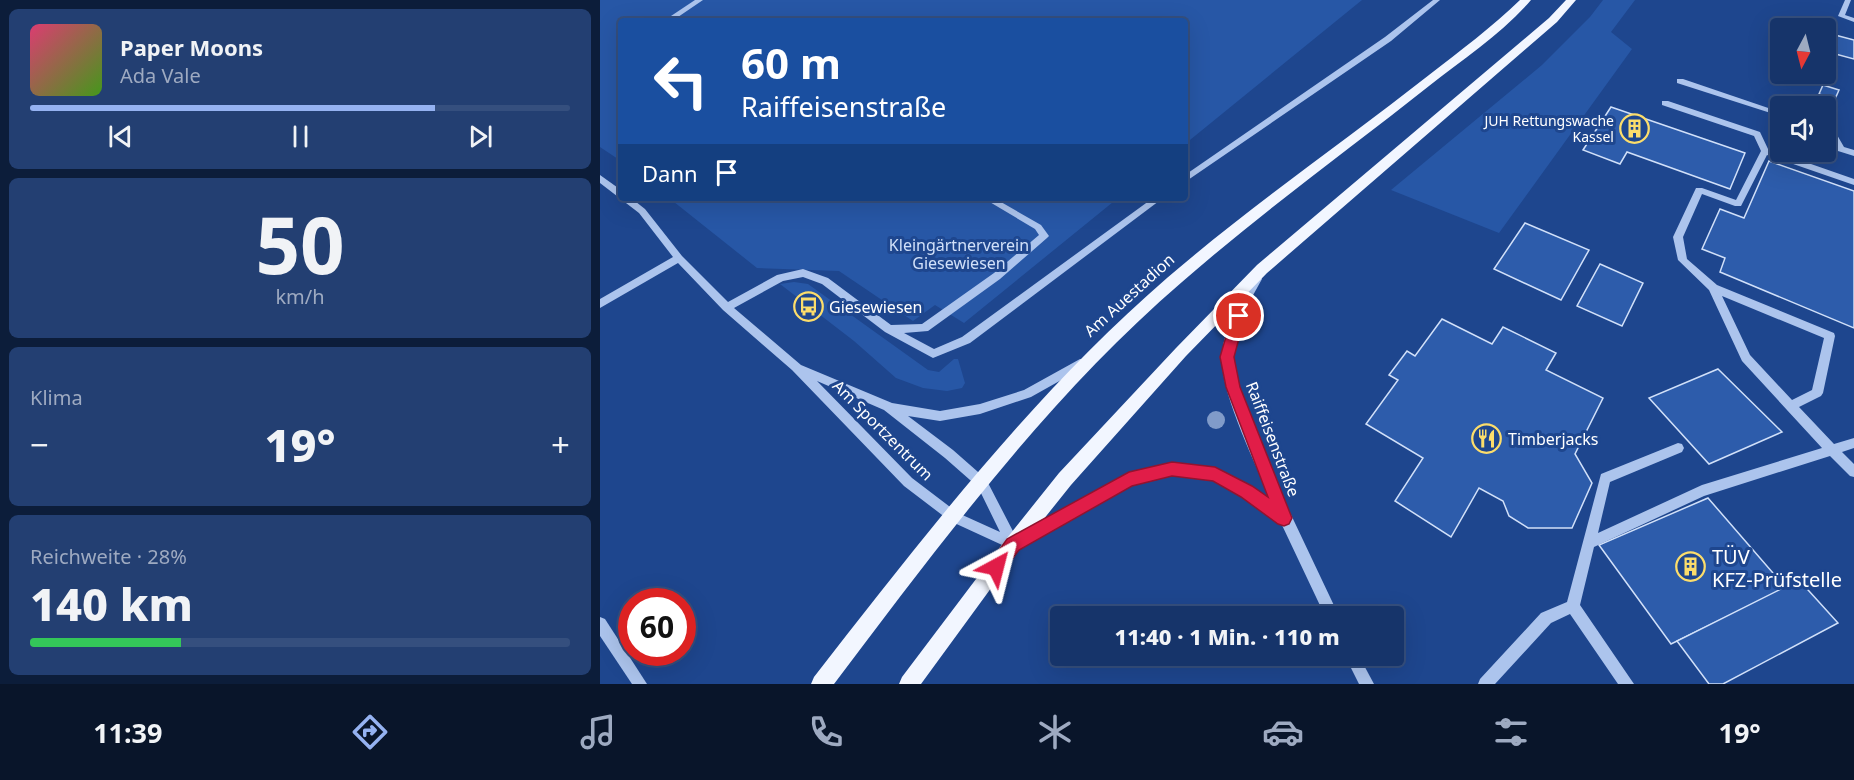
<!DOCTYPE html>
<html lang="de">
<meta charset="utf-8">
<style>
body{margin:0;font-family:"Noto Sans",sans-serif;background:#233f72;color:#f1f3f6;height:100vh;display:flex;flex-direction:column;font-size:22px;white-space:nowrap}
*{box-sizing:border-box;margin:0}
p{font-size:20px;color:#9eaac1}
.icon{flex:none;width:33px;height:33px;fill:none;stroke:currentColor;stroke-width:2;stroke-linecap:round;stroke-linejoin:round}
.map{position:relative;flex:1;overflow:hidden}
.details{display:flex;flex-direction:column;gap:9px;padding:9px;background:#0c1d3a;width:600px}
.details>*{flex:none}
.hud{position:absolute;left:18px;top:18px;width:570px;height:183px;border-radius:6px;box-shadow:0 6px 24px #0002,0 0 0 2px #354f7e;background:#1a4fa0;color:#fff;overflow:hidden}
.needle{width:39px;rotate:187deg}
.tools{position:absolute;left:1170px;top:18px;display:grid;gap:12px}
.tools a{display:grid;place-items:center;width:66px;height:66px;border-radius:6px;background:#16346a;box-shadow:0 6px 24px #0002,0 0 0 2px #354f7e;font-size:30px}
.speed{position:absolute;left:18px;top:588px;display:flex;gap:12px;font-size:30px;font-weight:700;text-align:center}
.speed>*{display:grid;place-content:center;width:78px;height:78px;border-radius:50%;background:#16346a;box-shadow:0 6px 24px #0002,0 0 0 2px #354f7e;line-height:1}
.speed .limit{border:9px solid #d22;background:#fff;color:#111}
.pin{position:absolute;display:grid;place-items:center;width:51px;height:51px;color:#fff;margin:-26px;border:3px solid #fff;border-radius:50%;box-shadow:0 2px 6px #0007}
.me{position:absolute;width:66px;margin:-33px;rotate:38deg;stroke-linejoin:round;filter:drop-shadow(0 0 4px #0008)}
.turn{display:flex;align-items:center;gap:21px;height:126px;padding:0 24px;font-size:27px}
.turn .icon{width:78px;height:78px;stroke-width:2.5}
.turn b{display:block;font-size:42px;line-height:51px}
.then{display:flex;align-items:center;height:57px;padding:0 24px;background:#0003;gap:12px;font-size:22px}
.big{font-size:45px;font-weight:800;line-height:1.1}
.details .tile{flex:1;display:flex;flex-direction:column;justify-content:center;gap:9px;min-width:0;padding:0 21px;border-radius:9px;background:#233f72}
.details .dial{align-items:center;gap:0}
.dial b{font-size:78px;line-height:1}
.song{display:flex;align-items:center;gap:18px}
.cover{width:72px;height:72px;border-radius:9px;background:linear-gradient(135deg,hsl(340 70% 55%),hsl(100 70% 35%))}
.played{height:6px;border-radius:3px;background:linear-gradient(90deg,#95b2f1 75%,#354f7e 75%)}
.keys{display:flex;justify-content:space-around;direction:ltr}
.heat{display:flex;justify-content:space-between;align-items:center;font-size:33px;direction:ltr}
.charge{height:9px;border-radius:4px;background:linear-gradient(90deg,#34c759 28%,#354f7e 0)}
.trip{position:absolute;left:450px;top:606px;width:354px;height:60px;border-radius:6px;background:#16346a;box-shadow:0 6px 24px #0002,0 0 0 2px #354f7e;font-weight:800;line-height:60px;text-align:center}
.dock{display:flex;height:96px;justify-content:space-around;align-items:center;background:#09152a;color:#9eaac1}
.dock .icon{width:42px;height:42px}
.dock .active{color:#95b2f1}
.dock b{font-size:27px;color:#f1f3f6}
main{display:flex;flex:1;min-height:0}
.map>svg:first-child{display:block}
.green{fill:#2757a6}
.building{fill:#2d5cab;stroke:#d1e0f9;stroke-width:1.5}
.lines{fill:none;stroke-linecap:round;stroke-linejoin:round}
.minor{fill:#acc4ed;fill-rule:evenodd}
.major{fill:#f2f6ff;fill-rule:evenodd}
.tree{fill:#809bc9}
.route{fill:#e11d48;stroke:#92132f;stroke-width:1.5}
.labels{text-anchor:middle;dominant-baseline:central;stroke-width:6;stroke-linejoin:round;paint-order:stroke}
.far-poi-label{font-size:14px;fill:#fff;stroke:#1e468e;text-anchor:end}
.park-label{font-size:16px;fill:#d1e0f9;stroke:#1e468e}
.street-label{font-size:16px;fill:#fff;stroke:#1e468e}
.poi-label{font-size:16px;fill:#fff;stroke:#1e468e;text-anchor:start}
.near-poi-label{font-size:20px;fill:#fff;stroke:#1e468e;text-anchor:start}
</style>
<main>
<section class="details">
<div class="tile">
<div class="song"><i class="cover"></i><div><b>Paper Moons</b><p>Ada Vale</p></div></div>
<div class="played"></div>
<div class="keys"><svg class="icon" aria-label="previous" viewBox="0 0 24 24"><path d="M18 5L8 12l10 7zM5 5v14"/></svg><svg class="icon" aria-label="pause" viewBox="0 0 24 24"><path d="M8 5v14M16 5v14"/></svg><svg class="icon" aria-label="next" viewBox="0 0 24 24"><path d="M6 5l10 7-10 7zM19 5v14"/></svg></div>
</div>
<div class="tile dial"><b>50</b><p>km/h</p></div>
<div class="tile"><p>Klima</p>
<div class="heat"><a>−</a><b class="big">19°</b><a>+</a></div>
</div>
<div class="tile"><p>Reichweite · 28%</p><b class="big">140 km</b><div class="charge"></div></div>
</section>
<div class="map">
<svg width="1254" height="684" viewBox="0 0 1254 684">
<rect width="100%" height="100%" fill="#1e468e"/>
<!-- green -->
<g class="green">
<path d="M0,0h762l-177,144v-123h-564v140l-21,-14z"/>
<path d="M1003,0h32l-24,32 21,17 -133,184 -108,-43 151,-125 48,-48z"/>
<path d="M69,198h449l-154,125 -29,-18 -22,16 -74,-50 -82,-3z"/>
<path d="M194,282l14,2 120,86 11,2 15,-13h4l7,24 -3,5 -15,3 -24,-3 -27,-10 -42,-37 -74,-57z"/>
</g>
<!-- building -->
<g class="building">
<path d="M1235,35l19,5v19l-26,-7z"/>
<path d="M1223,85l16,5 -4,9 -16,-5z"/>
<path d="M1011,107l134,46 -15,36 -103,-37 -7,12 -37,-14z"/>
<path d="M1169,161l85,30v137l-134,-56 5,-14 -23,-9 18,-40 24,9z"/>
<path d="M925,223l64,27 -28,50 -67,-31z"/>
<path d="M1000,264l43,19 -21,43 -45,-20z"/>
<path d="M842,319l50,25 11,-17 53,26 -10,17 57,28 -28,56 17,29 -20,45h-44l-19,-12 -6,-15 -24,-13 -28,49 -56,-36 28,-43 -57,-34 32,-44 -9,-5 18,-24 8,5z"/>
<path d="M1118,369l64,63 -73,32 -60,-66z"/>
<path d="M1108,498l78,90 -115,56 -72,-99z"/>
<path d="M1199,580l39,43 -115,61h-14l-32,-43z"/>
</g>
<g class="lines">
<!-- minor -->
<g class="minor">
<path d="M95,0h8l-25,17 5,4h-8l-4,-3v-2z"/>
<path d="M833,0h7l-49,41 -206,141v-7l200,-138z"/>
<path d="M1245,0h6l-6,15 9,3v4l-16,-6z"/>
<path d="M1077,79h6l97,33v4l-103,-33z"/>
<path d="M1062,101h6l92,31 8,17 86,30v6l-87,-30 -26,51h-6l-33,-12 -19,43 4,22 30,26 117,48 1,3 -12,57 -2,3 -22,11 35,37 20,-6v10l-12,4 12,12v13l-4,-1 -20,-20 -126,40 -110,51 -14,58 54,79h-16l-48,-70 -19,9 -56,61h-17l2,-5 61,-66 26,-11 34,-128 77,-31 4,1 2,4 -2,4 -72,30 -12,51 104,-48 120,-37 -80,-87 -33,-71 -31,-30 -5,-23 23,-49h6l34,12 25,-49 -7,-15 -92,-31zM1122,296l102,42 -12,52 -20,10 -42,-45z"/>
<path d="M1226,125l7,3 11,19 10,3v6l-16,-5 -12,-20z"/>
<path d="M0,175l21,15v8h10l14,11 37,47 46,46 49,-27 26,-6 25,9 63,47 31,-1 72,-51 45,-38 -4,-6 -52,-31h11l47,27 8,11 -2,2 -47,41 -72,52 -24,2 30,16 28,-12 191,-139h10l-193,145 -37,15 -48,-26 -63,-48 -19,-7 -20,4 -49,27 67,57 91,38 48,8 40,-7 44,-14 56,-31h8l1,3 -1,3 -57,32 -51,17 -40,7 -32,-5 45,34 33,29 30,58 109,-62 47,-11 47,6 31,17 22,15c-15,-35 -54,-113 -50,-149 3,-27 17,-53 32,-77h6l2,3 -15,27 -11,29 -4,20 2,20 11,33 31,75 63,133h-14l-44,-93 -39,-28 -29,-16 -41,-5 -41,10 -106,60 -6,1 -1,3 -5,2 -63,-29 -46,-35 -112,-116 -69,-60 -45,-47 -78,45v-9l73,-42 -34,-44 -39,-30zM217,381l67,29 61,48 33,29 22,45 -42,-19 -46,-35z"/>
<path d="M0,617l5,2 42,65h-15l-32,-48z"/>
<path d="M745,656h14l15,28h-15z"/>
</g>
<!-- major -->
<g class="major">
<path d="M920,0h11c-28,33 -68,59 -102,86 -82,65 -168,127 -247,196 -134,115 -242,262 -348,402h-23l3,-7c109,-140 219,-283 353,-399 84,-72 175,-135 262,-203 31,-24 63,-48 91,-75z"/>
<path d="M966,0h10l-19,22 -290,251 -81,83 -115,129 -52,65 -98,134h-22l3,-7 105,-139 52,-65 117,-125 81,-83 292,-247z"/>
</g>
</g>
<!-- trees -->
<circle class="tree" cx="616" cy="420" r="9"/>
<!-- route -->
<path class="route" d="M639,311l6,5 -11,41 6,30 52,131 -3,6 -5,2 -6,-2 -37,-27 -28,-16 -41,-5 -40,10 -113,64 -17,23 -6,3 -6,-3 -3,-6 20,-28 122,-67 43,-10 43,5 37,19 16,11 -42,-110 -6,-30 12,-41z"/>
<!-- icons -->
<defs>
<symbol id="building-ring" viewBox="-11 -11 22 22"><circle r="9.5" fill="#1e468e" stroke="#fcdd6b" stroke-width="1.5"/><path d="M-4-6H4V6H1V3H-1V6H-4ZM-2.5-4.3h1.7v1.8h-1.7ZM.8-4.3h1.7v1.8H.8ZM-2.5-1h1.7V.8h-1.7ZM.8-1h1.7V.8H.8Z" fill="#fcdd6b"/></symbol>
<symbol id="bus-ring" viewBox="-11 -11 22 22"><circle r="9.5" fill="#1e468e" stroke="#fcdd6b" stroke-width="1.5"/><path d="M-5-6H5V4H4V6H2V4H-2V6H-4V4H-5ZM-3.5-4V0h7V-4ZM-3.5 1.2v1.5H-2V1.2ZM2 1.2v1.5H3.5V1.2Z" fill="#fcdd6b"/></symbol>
<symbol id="restaurant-ring" viewBox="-11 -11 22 22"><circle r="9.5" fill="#1e468e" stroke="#fcdd6b" stroke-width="1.5"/><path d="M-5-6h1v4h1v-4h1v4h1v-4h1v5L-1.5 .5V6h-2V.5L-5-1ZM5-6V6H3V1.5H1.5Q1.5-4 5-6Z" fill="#fcdd6b"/></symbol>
</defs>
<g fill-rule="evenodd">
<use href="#building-ring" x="1018" y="112" width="33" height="33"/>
<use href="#bus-ring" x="192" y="290" width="33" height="33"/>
<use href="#restaurant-ring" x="870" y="422" width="33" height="33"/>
<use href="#building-ring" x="1074" y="550" width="33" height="33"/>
</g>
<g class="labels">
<!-- far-poi labels -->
<g class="far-poi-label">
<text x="1014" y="120">JUH Rettungswache<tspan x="1014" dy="16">Kassel</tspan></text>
</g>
<!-- park labels -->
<g class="park-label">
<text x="359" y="245">Kleingärtnerverein<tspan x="359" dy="18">Giesewiesen</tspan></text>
</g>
<!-- street labels -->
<g class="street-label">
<text transform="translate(529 295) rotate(-42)">Am Auestadion</text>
<text transform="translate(283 430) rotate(45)">Am Sportzentrum</text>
<text transform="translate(673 439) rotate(69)">Raiffeisenstraße</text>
</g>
<!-- poi labels -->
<g class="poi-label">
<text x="229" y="307">Giesewiesen</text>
<text x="908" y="439">Timberjacks</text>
</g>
<!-- near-poi labels -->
<g class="near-poi-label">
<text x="1112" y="556">TÜV<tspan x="1112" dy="23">KFZ-Prüfstelle</tspan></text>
</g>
</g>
</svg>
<div class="tools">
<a><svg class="needle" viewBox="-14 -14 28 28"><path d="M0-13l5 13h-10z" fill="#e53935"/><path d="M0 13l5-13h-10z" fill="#9eaac1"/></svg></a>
<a><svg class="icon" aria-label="sound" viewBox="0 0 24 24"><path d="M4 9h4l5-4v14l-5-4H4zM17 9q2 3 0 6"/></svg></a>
</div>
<div class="speed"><div class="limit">60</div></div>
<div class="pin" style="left:639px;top:316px;background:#d93025"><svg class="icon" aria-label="arrive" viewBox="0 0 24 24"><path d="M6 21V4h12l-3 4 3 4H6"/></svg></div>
<svg class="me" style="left:396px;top:567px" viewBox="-20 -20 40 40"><path d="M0-17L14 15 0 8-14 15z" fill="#e11d48" stroke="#fff" stroke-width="4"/></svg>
<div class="trip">11:40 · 1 Min. · 110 m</div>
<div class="hud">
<div class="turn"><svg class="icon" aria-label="left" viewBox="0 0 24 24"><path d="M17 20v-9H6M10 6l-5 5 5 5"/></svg><div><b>60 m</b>Raiffeisenstraße</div></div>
<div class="then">Dann<svg class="icon" aria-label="arrive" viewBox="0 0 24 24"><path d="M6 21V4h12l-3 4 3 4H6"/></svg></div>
</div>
</div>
</main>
<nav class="dock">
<b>11:39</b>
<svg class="icon active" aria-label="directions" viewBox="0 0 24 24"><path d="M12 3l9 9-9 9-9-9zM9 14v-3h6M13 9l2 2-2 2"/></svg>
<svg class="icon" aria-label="music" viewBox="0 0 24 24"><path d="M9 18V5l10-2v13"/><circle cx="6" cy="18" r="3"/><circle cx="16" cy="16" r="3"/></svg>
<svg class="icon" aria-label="phone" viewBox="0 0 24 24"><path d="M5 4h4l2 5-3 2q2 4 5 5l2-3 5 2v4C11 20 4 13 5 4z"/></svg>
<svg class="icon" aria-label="climate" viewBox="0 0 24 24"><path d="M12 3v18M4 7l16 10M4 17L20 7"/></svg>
<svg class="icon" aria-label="car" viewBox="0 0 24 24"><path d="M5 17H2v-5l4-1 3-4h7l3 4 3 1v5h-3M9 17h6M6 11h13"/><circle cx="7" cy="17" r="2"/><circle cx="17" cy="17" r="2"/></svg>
<svg class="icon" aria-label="filters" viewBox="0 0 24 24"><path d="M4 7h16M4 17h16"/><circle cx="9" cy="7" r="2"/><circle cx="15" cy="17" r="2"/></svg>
<b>19°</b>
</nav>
